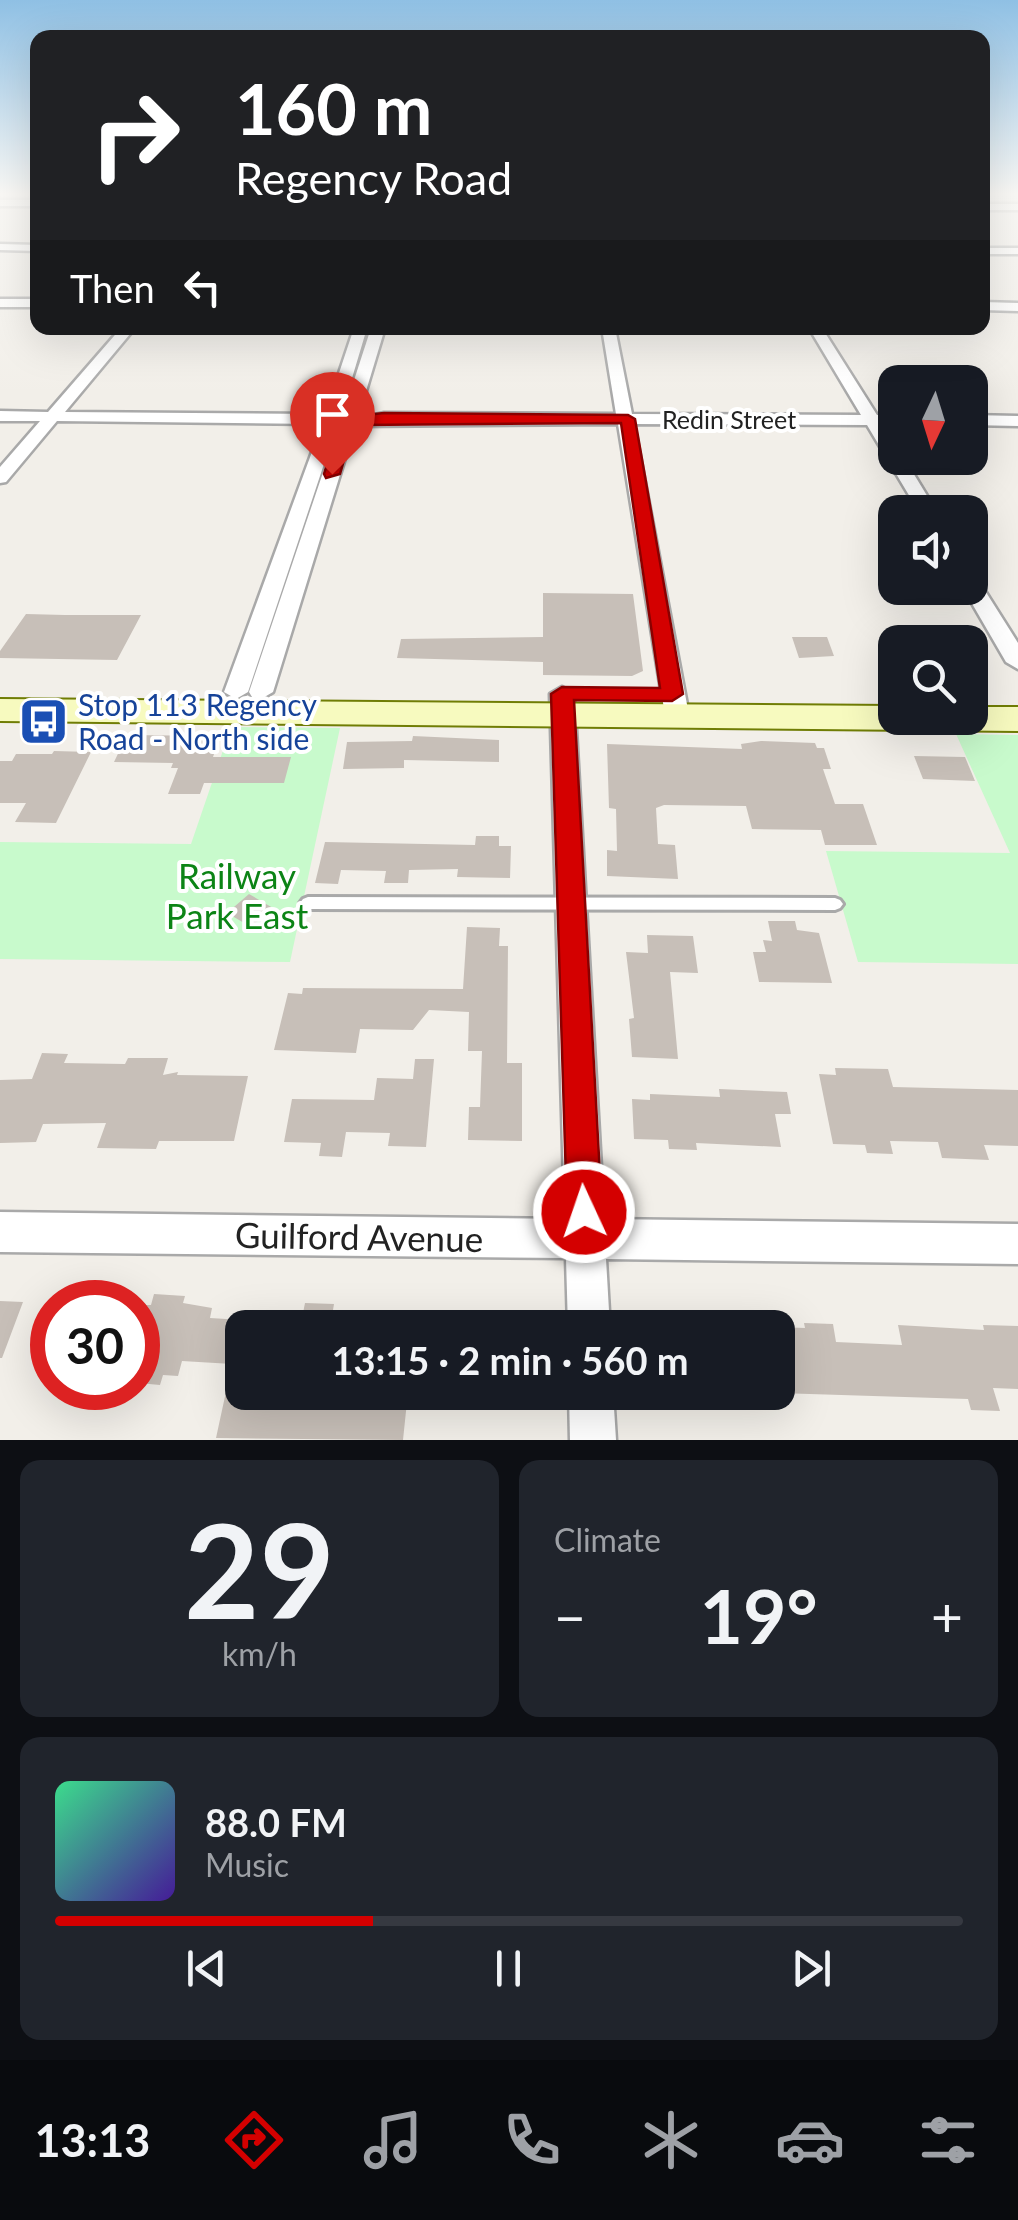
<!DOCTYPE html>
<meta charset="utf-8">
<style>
body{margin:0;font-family:Lato,sans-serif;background:#20242c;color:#f1f3f6;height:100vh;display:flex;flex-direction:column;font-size:38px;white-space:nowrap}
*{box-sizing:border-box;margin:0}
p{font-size:32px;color:#9ea1a6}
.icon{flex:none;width:55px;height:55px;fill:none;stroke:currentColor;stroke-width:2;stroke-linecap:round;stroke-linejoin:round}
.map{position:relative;height:1440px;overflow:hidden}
.panel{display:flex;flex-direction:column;gap:20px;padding:20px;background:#0d0f14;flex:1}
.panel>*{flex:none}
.banner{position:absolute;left:30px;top:30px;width:960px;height:305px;border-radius:20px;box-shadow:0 10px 40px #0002;background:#202124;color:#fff;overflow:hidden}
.needle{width:65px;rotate:184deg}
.fabs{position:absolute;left:878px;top:365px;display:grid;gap:20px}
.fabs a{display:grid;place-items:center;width:110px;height:110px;border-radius:20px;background:#171b24;box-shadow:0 10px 40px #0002;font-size:50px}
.speed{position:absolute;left:30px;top:1280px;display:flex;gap:20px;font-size:50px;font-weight:700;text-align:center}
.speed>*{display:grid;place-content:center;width:130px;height:130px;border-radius:50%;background:#171b24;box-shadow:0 10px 40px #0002;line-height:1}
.speed .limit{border:15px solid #d22;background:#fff;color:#111}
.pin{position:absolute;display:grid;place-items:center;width:85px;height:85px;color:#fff;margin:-102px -42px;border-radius:50% 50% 50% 0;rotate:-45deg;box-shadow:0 0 10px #0007}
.pin .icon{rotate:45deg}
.me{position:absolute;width:110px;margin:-55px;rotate:357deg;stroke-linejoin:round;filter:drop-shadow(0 0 8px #0008)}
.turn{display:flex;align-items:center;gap:35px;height:210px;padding:0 40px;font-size:45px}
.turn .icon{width:130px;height:130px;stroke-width:2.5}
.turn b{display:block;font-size:70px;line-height:85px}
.then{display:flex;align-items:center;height:95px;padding:0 40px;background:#0003;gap:20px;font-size:38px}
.big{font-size:75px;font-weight:700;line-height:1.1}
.panel .tile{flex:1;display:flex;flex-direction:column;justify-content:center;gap:15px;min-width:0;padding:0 35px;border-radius:20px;background:#20242c}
.panel .dial{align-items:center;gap:0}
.dial b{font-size:130px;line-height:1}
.song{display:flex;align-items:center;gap:30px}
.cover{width:120px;height:120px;border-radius:15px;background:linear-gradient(135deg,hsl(150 70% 55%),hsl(260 70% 35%))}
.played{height:10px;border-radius:5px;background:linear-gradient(90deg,#d40000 35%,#363941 35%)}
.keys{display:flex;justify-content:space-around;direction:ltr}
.heat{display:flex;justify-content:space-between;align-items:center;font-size:55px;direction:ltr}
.panel .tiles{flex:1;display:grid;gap:20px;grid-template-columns:1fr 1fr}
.tile:last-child{grid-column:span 2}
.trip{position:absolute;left:225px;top:1310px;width:570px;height:100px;border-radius:20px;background:#171b24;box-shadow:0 10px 40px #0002;font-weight:700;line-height:100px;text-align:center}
.menu{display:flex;height:160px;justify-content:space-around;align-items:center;background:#090b0e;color:#9ea1a6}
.menu .icon{width:70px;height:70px}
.menu .current{color:#d40000}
.menu b{font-size:45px;color:#f1f3f6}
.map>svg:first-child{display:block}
.park{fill:#c8facc}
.building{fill:#c7bfb8}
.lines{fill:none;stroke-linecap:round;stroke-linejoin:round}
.lane-casing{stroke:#a9a9a9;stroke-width:6}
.street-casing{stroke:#a9a9a9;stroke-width:5}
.secondary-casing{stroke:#707d05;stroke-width:4}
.lane{fill:#fff;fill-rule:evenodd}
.street{fill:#fff;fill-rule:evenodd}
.secondary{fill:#f7fabf;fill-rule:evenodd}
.route{fill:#d40000;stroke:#8a0000;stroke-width:2.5}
.labels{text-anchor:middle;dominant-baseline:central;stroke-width:8;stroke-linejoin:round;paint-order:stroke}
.far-street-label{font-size:25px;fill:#222;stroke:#fff}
.transit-label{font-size:30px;fill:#164399;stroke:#fff;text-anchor:start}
.near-park-label{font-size:35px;fill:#0c8416;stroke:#fff}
.near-street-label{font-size:35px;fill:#222;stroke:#fff}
</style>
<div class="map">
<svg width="1018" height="1440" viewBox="0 0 1018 1440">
<rect width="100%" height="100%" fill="#f2efe9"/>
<!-- park -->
<g class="park">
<path d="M231,727l109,1 -50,234 -290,-3v-117l191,2z"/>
<path d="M956,734l62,1v229l-160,-2 -32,-111 184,2z"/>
</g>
<!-- building -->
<g class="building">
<path d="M543,593l90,1 10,77 -11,5 -89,-1v-13l-146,-4 4,-19 142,-2z"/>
<path d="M26,614l39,1h76l-24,45 -117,-2v-7z"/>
<path d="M792,637h35l7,19 -35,2z"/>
<path d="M127,735l93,1 -7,21h78l-7,26h-80l-4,11h-32l10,-26h-7l2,-5 -59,-1z"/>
<path d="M413,736l86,4v22l-95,-2v8l-61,1 4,-27 65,-1z"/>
<path d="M761,741l54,2 2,5h7l7,21h-8l12,35h28l14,41h-52l-4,-15 -69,-1 -6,-23 -82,-1 -8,3 2,36 17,1 3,34 -71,-3v-26l10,1 -1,-42 -7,-1 -2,-64 135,5 -1,-5z"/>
<path d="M54,751l37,1 -35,71 -41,-1 11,-19h-26v-42h12l4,-7h36z"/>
<path d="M914,756l51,1 10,24 -52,-2z"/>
<path d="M476,836h23v10h12l-1,32 -53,-1 1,-8 -49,1 -1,13h-24l2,-12 -45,-1 -3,14 -23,-1 10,-41 150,3z"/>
<path d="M249,894l24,14 -22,19 -24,-14z"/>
<path d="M768,921h27l2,9 22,3 13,50 -73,-1 -6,-30h13l-3,-12 9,1z"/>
<path d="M467,927l33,1 -1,18h9l-1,117h15v78l-54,-1 1,-33h11l2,-56h-14l1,-39 -40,-2 -16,20 -53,-1 -4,24 -82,-3 14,-57 14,1 1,-6 160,1z"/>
<path d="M647,935l46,1 5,37 -28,-1 8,87 -46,-2 -3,-38 5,-1 -8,-66 22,1z"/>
<path d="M42,1053l26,1 -4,9 61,1 3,-6h40l-5,17 15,-3 -1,3 71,1 -14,65h-75l-3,8 -59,-1 9,-25 -63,1 -7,18 -36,1v-63l32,-1z"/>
<path d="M415,1059h19l-8,88 -38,-1 2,-13 -44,-1 -4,25 -23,-1 2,-13 -37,-1 8,-43 82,1 3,-22 36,1z"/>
<path d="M835,1068l53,1 5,18 125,3v56l-34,-1 5,15 -47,-2 -4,-16 -48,-1 3,13 -26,-1 -2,-8 -32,-1 -14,-70 17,1z"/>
<path d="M719,1089l68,3 4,22h-16l6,33 -85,-4 1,7 -28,-1 -1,-9 -34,-1 -2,-40 18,1v-6l70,3z"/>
<path d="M154,1294l31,2 -2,7 29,5 -2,10 32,2v72h166l-5,48 -187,-2 16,-74 -50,-3 -4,15 -15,-1 -3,10 -22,-2 7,-27 -7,-1v-39l3,-11h10z"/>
<path d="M0,1301l23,1 -21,56h-2z"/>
<path d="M305,1303l29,1 -4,24h-30z"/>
<path d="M804,1323l29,1 3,18 66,3 -4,-20 86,5 -1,-5 35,1v63l-25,-1 7,23 -29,-1 -3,-11 -190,-6v-66l27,1z"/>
</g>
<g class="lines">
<defs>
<path id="lane" d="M308,897l527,1 5,2 3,4 -3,4 -5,2 -527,-1 -5,-2 -3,-4 3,-4z"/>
<g id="street">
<rect x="0" y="200" width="38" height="6"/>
<rect x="982" y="204" width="36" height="6"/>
<path d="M0,244l38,1v6l-38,-1z"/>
<rect x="982" y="248" width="36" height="6"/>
<rect x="0" y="299" width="38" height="8"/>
<path d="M982,302l36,1v8l-36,-1z"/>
<path d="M121,328h14l-70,84 251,2 13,-11 25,-75h13l-23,77 -11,11 8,6 43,-9 232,1 -14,-86h13l17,86 229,1 -52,-87h13l55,87h18v10h-12l12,19v14h9l33,54h-18l-52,-87 -233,-1 55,291 -12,8 -12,-8 -47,-291 -263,2 -82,266 -12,7 -9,-2 -3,-5 89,-264h-2l-88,264 -12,7 -12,-7 96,-262 -2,-6 -261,-3 -51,61 -6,1v-16l40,-46h-40v-10l48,1z"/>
<path d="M371,328h14l-25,83 -14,3 -2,-3z"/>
<path d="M970,415l48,1v10l-48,-1z"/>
<path d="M970,576l7,2 41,65v26l-12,-7 -43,-74h7z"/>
<path d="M562,687l12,7 30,525 414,5v40l-412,-5 4,69h-42l-2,-70 -566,-6v-40l565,7 -15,-525z"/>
<path d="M569,1392h44l3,48h-46z"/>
</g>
<path id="secondary" d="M0,699l895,7v12h75v-11h48v24l-1018,-10z"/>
</defs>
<!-- lane casing -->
<use href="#lane" class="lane-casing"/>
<!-- street casing -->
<use href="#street" class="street-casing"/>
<!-- secondary casing -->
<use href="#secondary" class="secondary-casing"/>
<!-- lane -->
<use href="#lane" class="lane"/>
<!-- street -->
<use href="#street" class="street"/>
<!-- secondary -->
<use href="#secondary" class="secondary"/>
</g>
<!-- sky -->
<linearGradient id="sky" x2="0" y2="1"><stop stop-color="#8fc0e4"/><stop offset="0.49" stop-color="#f9f8f5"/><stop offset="1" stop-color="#f9f8f5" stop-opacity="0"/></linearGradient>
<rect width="1018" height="395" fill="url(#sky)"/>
<!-- route -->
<path class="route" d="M384,413l244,2 7,4 48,275 -11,7 -98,-1 28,512 -5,12 -13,5 -12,-5 -5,-12 -16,-518 11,-7 98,1 -39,-265 -262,2 -6,4 -13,45 -14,4 -2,-4 16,-51 16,-7z"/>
<!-- icons -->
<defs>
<symbol id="bus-square" viewBox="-11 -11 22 22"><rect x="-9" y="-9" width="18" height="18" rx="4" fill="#1a4fb4" stroke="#fff"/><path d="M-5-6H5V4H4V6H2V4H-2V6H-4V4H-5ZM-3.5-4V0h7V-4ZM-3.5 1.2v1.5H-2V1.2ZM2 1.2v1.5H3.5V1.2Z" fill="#fff"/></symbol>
</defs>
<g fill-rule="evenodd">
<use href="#bus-square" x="16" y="694" width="55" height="55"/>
</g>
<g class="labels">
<!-- far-street labels -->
<g class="far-street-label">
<text x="729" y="419">Redin Street</text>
</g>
<!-- transit labels -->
<g class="transit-label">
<text x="78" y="704">Stop 113 Regency<tspan x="78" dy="34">Road - North side</tspan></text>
</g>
<!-- near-park labels -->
<g class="near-park-label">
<text x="237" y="875">Railway<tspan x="237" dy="40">Park East</tspan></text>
</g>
<!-- near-street labels -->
<g class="near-street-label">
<text transform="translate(359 1236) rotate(1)">Guilford Avenue</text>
</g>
</g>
</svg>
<div class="fabs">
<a><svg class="needle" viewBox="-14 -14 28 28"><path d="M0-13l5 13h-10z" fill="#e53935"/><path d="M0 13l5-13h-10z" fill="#9ea1a6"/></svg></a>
<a><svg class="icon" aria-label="sound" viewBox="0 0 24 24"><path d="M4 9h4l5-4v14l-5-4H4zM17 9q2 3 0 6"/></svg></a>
<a><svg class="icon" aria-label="search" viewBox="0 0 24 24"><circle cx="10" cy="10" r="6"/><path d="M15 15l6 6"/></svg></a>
</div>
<div class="speed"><div class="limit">30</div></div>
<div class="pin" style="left:332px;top:474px;background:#d93025"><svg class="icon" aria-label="arrive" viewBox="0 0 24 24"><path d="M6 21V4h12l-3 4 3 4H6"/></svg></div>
<svg class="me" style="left:584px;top:1212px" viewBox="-20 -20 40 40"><circle r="17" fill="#d40000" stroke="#fff" stroke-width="3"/><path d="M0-11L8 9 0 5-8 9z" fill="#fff"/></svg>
<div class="trip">13:15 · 2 min · 560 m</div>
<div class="banner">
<div class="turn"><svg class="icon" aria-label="right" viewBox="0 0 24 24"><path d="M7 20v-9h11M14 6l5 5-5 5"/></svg><div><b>160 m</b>Regency Road</div></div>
<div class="then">Then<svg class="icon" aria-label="left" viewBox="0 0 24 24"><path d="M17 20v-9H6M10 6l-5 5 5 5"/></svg></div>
</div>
</div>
<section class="panel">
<div class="tiles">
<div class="tile dial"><b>29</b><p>km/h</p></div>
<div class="tile"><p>Climate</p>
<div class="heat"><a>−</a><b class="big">19°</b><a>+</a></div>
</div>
<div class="tile">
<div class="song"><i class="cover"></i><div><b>88.0 FM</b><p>Music</p></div></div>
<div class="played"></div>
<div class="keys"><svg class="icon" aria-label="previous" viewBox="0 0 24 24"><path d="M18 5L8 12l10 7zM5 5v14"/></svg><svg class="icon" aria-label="pause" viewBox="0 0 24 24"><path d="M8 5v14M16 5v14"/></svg><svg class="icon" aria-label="next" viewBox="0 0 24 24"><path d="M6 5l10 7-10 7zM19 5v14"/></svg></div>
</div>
</div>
</section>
<nav class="menu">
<b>13:13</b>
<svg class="icon current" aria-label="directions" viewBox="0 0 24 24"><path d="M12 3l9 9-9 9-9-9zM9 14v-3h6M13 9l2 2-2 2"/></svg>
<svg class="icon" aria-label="music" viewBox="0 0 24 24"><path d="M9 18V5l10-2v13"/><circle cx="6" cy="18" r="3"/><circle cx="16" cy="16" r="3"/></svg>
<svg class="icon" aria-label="phone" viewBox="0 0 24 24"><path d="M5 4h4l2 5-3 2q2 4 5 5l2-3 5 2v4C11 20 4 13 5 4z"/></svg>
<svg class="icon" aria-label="climate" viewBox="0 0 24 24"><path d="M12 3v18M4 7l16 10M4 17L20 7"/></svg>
<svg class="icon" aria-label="car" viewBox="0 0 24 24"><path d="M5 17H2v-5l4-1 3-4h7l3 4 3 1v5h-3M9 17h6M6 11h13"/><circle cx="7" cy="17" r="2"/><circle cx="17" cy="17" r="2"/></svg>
<svg class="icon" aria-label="filters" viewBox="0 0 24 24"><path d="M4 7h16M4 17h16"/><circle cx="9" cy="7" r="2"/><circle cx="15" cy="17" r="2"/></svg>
</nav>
